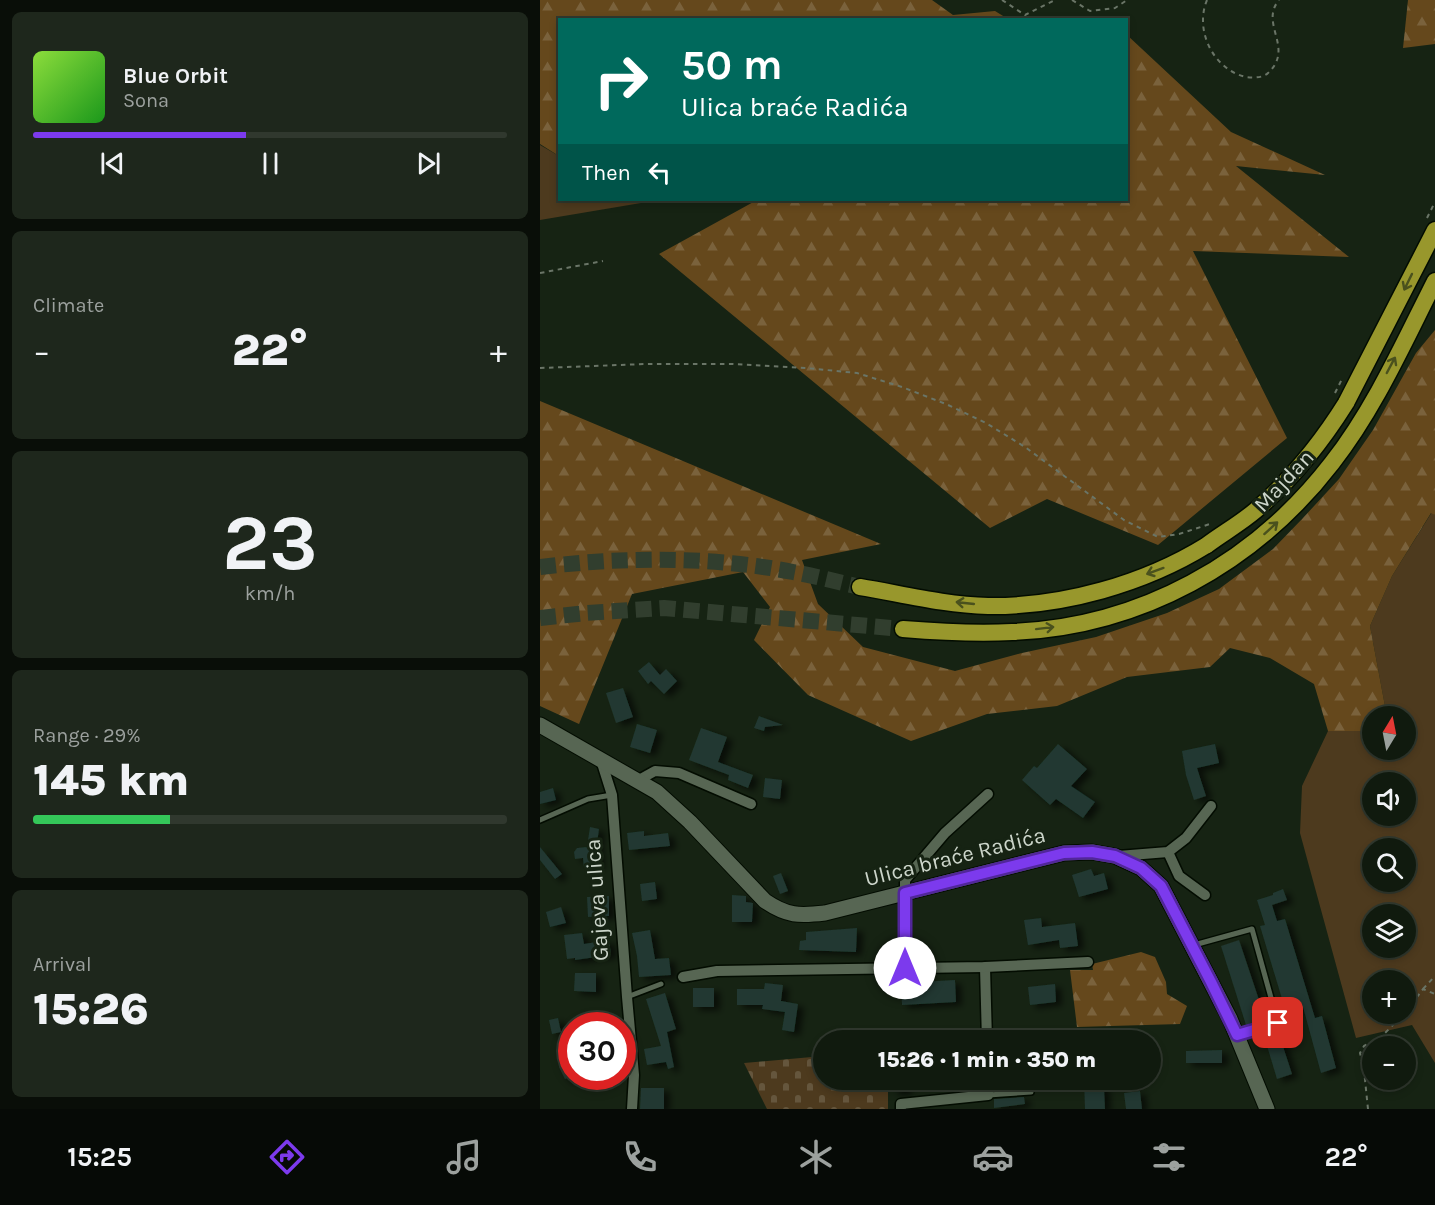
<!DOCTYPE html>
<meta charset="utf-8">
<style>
body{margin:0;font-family:Karla,sans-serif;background:#1e271c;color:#f1f3f6;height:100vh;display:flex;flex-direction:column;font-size:22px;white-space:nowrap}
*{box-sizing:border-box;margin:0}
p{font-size:20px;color:#9ca19e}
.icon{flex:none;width:33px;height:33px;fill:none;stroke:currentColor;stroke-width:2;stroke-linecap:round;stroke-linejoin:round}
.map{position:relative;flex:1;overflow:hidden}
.sheet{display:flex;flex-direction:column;gap:12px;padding:12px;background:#090e08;width:540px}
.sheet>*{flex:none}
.hud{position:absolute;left:18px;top:18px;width:570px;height:183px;border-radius:0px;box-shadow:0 3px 9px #0003,0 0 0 2px #30382e;background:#00695c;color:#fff;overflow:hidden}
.needle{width:39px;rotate:10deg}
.controls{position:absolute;left:822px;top:706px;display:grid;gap:12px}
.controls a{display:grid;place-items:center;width:54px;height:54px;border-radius:50%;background:#101a0e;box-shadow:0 3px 9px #0003,0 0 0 2px #30382e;font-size:30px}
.speed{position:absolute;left:18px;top:1012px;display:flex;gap:12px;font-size:30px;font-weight:700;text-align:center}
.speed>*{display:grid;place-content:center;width:78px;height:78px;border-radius:50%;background:#101a0e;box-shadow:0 3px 9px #0003,0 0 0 2px #30382e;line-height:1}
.speed .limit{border:9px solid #d22;background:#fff;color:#111}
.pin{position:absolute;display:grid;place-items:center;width:51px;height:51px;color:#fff;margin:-26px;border-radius:12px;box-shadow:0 3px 9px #0006}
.me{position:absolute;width:66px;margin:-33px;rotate:0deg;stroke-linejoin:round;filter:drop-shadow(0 0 4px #0008)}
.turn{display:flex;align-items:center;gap:21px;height:126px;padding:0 24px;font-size:27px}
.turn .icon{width:78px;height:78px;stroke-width:2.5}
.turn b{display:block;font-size:42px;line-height:51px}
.then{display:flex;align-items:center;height:57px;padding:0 24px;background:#0003;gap:12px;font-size:22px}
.big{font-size:45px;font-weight:800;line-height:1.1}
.sheet .card{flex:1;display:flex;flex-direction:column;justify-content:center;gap:9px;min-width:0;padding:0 21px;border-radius:9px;background:#1e271c}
.sheet .dial{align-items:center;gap:0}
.dial b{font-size:78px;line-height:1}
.song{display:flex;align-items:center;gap:18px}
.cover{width:72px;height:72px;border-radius:9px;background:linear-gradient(135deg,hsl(90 70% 55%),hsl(120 70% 35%))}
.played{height:6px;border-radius:3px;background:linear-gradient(90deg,#7c3aed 45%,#30382e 45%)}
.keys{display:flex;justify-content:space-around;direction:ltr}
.heat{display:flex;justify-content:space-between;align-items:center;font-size:33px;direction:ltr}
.charge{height:9px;border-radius:4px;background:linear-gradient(90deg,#34c759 29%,#30382e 0)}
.trip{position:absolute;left:273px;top:1030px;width:348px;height:60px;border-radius:30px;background:#101a0e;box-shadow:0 3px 9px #0003,0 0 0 2px #30382e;font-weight:800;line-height:60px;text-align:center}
.tab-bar{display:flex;height:96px;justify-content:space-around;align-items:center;background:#060a06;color:#9ca19e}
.tab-bar .icon{width:42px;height:42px}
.tab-bar .on{color:#7c3aed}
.tab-bar b{font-size:27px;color:#f1f3f6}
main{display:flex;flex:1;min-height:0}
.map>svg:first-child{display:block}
.grass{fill:#4d3a1e;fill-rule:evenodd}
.forest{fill:url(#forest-firs)}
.cemetery{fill:url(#cemetery-stones)}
.building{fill:#203931;filter:url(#shadow)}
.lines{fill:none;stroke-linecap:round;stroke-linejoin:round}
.trunk-tunnel{stroke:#313e2e;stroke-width:16;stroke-dasharray:16 8;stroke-linecap:butt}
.service-casing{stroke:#030c01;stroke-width:8}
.minor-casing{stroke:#030c01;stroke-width:13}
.secondary-casing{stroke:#030c01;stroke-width:17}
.trunk-casing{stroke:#030c01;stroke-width:19}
.path{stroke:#6a7567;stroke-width:2;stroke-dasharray:4.5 4.5;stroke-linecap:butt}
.service{stroke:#576653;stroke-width:5}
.minor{stroke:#576653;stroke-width:10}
.secondary{stroke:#576653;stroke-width:15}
.trunk{stroke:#98972c;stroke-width:16}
.trunk-bridge-casing{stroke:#030c01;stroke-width:19;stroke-linecap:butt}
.trunk-bridge{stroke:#98972c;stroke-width:16}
.oneway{stroke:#4a511d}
.route-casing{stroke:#51269a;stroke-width:15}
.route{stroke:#7c3aed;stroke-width:10}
.labels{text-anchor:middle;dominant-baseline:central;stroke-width:6;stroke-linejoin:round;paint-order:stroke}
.street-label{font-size:22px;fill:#ccd5ca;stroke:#162313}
</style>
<main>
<section class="sheet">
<div class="card">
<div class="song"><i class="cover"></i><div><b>Blue Orbit</b><p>Sona</p></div></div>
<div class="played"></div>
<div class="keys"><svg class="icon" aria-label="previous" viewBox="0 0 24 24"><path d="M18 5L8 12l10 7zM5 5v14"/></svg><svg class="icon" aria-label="pause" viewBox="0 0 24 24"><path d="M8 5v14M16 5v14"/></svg><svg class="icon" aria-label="next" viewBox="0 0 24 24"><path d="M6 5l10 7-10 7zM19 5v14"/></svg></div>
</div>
<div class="card"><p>Climate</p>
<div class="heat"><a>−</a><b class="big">22°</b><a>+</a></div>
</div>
<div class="card dial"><b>23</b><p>km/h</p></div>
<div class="card"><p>Range · 29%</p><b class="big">145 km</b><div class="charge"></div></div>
<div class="card"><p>Arrival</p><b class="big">15:26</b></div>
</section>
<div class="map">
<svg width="895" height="1109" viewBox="0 0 895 1109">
<defs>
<pattern id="forest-firs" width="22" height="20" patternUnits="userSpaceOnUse" patternTransform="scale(1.5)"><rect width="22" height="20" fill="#65481c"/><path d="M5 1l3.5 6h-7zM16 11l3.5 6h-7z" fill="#7a623c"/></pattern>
<pattern id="cemetery-stones" width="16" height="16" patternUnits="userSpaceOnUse" patternTransform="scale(1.5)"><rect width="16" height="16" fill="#4d3a1e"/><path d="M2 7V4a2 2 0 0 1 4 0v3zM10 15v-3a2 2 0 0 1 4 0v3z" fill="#65563d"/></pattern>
<filter id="shadow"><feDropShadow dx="6" dy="3.5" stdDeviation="3" flood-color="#0009"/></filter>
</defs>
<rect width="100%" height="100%" fill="#162313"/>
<!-- grass -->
<g class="grass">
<path d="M0,145l19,11 1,44h75l6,3 -101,17z"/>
<path d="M892,512l3,3v548l-23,-38 -56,13 -56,-205 2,-47 26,-55h44v19h34v-33h-19l-17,-91 22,-50zM832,783h34v33h-34zM832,849h34v33h-34zM832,915h34v33h-34zM832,981h34v33h-34z"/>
</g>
<!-- forest -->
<g class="forest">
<path d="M0,0h392l21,15 42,-4 13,8 -448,1 -1,136 -19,-12z"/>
<path d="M868,0h27v44l-32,4z"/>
<path d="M587,35l104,97 94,43 -89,-9 113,91 -156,-6 94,187 -129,107 -111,-46 -57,29 -331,-274 98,-54h369z"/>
<path d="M895,330v185l-4,-2 -39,63 -22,50 17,91h-15v14h-44l-14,-47 -44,-26 -40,-10 -20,19 -83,10 -70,29 -70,8 -76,27 -103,-46 -54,-55 16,-33 -27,-35 -111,22 -53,130 -39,-18v-305l341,143 -79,16 16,44 45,43 92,24 67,-18 74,-16 71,-24 52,-24 54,-40 30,-31 36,-39 34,-49 43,-77z"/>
<path d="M601,952l14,5 11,25 1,12 20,12 -7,18 -103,3 -7,-57h23l-1,-6z"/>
</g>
<!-- cemetery -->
<path class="cemetery" d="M283,1056l1,24h64v29h-121l-23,-46z"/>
<!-- building -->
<g class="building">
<path d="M109,662l11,13 6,-6 11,12 -13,13 -13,-13 -3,3 -10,-13z"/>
<path d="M83,688l10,29 -17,6 -10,-30z"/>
<path d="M219,716l24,9 -18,2 -1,4 -10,-3z"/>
<path d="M97,724l20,6 -7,23 -20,-6z"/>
<path d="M161,728l26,9 -9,25 35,13 -5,13 -20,-8 1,-5 -40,-15z"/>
<path d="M518,744l29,25 -16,17 24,16 -12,16 -27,-19 -6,6 -28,-25 12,-14 3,2z"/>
<path d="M675,744l4,19 -22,5 9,28 -12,4 -8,-25 -4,-24z"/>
<path d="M225,778l17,2 -2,19 -17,-2z"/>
<path d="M13,788l3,12 -16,4v-12z"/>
<path d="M50,827l9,2 -2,14 2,22 -15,3 -1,-10 -8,1 -1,-7 3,-4 10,-1z"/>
<path d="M104,831v5l24,-3 2,13 -41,4 -2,-17z"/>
<path d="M0,847l22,27 -7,5 -15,-19z"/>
<path d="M551,869l3,7 10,-3 4,16 -29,8 -7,-22z"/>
<path d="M241,873l7,18 -8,3 -7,-18z"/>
<path d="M115,882l2,17 -15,2 -2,-17z"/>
<path d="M743,889l4,11 -15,5 5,16 8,-2 30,99 7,-2 14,52 -15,5 -18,-66 -17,5 -26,-86 5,-1 -8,-25 16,-5v-2z"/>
<path d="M192,895l14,1v6l7,1 -1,19h-20z"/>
<path d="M69,896v20l-21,1 -1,-20z"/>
<path d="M21,907l5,16 -16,4 -4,-15z"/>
<path d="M501,918l1,9 33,-4 3,23 -18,2 -1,-8 -31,5 -4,-25z"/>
<path d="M317,928l-1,24 -57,-2 1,-9 6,-1v-8z"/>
<path d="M110,930l5,29 14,-1 2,17 -32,2 -2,-21 -5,-23z"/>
<path d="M42,933l2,11 25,-4 2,15 -36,5v-2l-8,1 -3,-24z"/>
<path d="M699,940l26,78 -19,7 -25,-79z"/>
<path d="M35,973h21v19l-22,-1z"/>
<path d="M415,980l1,22 -54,3 -1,-22z"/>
<path d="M225,983l18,2 -2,16 17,3 -4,28 -12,-2 3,-18 -23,-3 1,-4h-26v-16h27z"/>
<path d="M515,984l1,18 -26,3 -2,-18z"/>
<rect x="153" y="988" width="21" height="19"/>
<path d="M125,993l11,36 -9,3 7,35 -6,2 -2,-7 -19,3 -3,-16 17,-3 -15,-47z"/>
<path d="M18,1018l3,14 -9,2 -3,-14z"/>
<path d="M739,1034l13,40 -15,5 -12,-40z"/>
<path d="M682,1050v13h-36v-12z"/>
<path d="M28,1063l4,13 -7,3 -6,-12z"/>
<path d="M352,1080h14v11l-13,1z"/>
<path d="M456,1080h25l1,8 -26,2z"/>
<path d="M544,1080h18v8h2l1,21h-20z"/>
<path d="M101,1088h23v21h-24z"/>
<path d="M600,1091l2,18h-16l-2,-16z"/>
<path d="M484,1097l1,7 -31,4v-9z"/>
</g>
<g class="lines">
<!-- trunk-tunnel -->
<g class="trunk-tunnel">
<path d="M0,567c83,-10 170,-11 253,5 22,4 45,10 67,15"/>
<path d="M0,618l46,-5 78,-5 239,21"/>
</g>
<defs>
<g id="service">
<path d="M0,820l48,-21 24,-4"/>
<path d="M654,945l58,-16 26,94 -39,12"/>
<path d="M87,997l34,-13"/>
<path d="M448,1095l43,-3"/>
</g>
<g id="minor">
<path d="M61,760l11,35 15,202 7,78 -2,34"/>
<path d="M97,781l18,-10 24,2 72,31"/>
<path d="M628,852l11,24 26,19"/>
<path d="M578,856l50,-4 18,-14 25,-32"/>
<path d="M445,967l2,74"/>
<path d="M365,968v-88l40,-47 43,-39"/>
<path d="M143,977l34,-6 268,-4 103,-5"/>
<path d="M361,1109v-5l87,-9v-15"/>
</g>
<path id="secondary" d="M0,725l117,67 33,30 75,79c22,15 34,15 60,12l239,-60 28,-1 23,4 26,12 20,18 69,133 37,90"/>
<g id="trunk">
<path d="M806,403l89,-173"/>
<path d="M320,587c42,7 85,18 128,19 74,1 156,-22 219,-61"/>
<path d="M363,629c37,3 73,5 109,3 128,-5 243,-69 320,-169 43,-55 72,-121 103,-182"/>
</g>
</defs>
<!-- service casing -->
<use href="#service" class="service-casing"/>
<!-- minor casing -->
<use href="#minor" class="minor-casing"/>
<!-- secondary casing -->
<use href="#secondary" class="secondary-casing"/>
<!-- trunk casing -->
<use href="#trunk" class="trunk-casing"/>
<!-- path -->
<g class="path">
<path d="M462,0l23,15 30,-15"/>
<path d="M532,0l18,11 25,-3 12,-8"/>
<path d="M667,0c-13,31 7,70 39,77 7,1 17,1 22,-4 27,-25 -9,-49 11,-73"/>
<path d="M887,218l8,-16"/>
<path d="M0,273l63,-12"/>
<path d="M0,368l106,-4h86l74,4 51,5 45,14 44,17 40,19 39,24 99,73 34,17 21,-3 34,-11"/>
<path d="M795,393l8,-16"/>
<path d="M883,989l12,-13"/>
<path d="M866,1012l17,-23 12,5"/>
<path d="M828,1109l-4,-39 -4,-17 4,-7 16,-8 24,-24"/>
</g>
<!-- service -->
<use href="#service" class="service"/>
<!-- minor -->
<use href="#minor" class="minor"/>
<!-- secondary -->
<use href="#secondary" class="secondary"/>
<!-- trunk -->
<use href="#trunk" class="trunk"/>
<defs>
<path id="trunk-bridge" d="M667,545c16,-12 34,-22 49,-35 36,-31 65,-67 90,-107"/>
</defs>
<!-- trunk-bridge casing -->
<use href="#trunk-bridge" class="trunk-bridge-casing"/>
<!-- trunk-bridge -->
<use href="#trunk-bridge" class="trunk-bridge"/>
</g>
<!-- one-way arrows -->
<defs><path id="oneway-shaft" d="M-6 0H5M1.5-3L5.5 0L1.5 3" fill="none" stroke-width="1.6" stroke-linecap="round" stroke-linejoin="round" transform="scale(1.5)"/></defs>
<g class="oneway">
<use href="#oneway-shaft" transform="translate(868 282) rotate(116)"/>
<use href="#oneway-shaft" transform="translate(851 365) rotate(-62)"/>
<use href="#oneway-shaft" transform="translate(731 528) rotate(-42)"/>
<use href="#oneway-shaft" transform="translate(615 571) rotate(160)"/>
<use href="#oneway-shaft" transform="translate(425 603) rotate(-174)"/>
<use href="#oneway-shaft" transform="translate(505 628) rotate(-7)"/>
</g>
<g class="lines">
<defs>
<path id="route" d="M365,968v-75l159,-40 28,-1 23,4 26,12 20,18 50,96 26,53 41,-12"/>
</defs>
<!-- route casing -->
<use href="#route" class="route-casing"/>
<!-- route -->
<use href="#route" class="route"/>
</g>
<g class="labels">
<!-- street labels -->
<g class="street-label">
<text transform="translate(744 481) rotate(-47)">Majdan</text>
<text transform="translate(415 857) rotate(-14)">Ulica braće Radića</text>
<text transform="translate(57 900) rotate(-94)">Gajeva ulica</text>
</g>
</g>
</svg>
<div class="controls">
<a><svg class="needle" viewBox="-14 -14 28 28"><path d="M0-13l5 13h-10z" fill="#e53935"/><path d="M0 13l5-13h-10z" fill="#9ca19e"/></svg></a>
<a><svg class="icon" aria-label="sound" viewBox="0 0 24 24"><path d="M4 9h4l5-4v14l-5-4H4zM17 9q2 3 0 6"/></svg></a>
<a><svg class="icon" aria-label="search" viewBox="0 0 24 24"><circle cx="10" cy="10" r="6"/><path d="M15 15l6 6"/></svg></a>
<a><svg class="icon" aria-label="layers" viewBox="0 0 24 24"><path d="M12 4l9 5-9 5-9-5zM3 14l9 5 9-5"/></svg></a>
<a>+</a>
<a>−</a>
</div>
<div class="speed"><div class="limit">30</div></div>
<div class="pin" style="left:738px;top:1023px;background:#d93025"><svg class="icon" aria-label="arrive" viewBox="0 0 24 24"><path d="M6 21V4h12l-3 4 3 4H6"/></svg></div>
<svg class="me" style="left:365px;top:968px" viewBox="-20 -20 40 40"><circle r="19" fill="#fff"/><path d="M0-13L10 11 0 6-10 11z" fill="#7c3aed"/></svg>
<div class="trip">15:26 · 1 min · 350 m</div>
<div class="hud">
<div class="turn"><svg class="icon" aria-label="right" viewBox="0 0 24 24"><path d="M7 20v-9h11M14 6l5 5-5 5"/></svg><div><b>50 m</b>Ulica braće Radića</div></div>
<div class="then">Then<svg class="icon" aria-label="left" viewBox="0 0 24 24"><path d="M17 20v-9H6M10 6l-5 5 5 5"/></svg></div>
</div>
</div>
</main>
<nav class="tab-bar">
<b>15:25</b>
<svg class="icon on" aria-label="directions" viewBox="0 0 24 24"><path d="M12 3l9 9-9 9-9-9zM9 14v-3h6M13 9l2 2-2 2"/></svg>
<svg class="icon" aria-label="music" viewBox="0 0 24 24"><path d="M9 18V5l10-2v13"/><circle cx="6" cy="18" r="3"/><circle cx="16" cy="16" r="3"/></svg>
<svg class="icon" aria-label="phone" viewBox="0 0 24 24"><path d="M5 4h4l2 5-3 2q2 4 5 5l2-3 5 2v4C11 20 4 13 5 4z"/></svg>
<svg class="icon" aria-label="climate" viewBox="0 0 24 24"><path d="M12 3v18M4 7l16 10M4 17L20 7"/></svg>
<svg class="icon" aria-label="car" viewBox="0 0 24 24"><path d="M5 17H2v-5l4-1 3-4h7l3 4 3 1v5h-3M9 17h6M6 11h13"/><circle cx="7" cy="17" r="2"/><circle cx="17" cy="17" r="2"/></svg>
<svg class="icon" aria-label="filters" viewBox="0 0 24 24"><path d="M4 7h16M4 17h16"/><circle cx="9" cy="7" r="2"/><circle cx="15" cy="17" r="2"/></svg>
<b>22°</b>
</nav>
